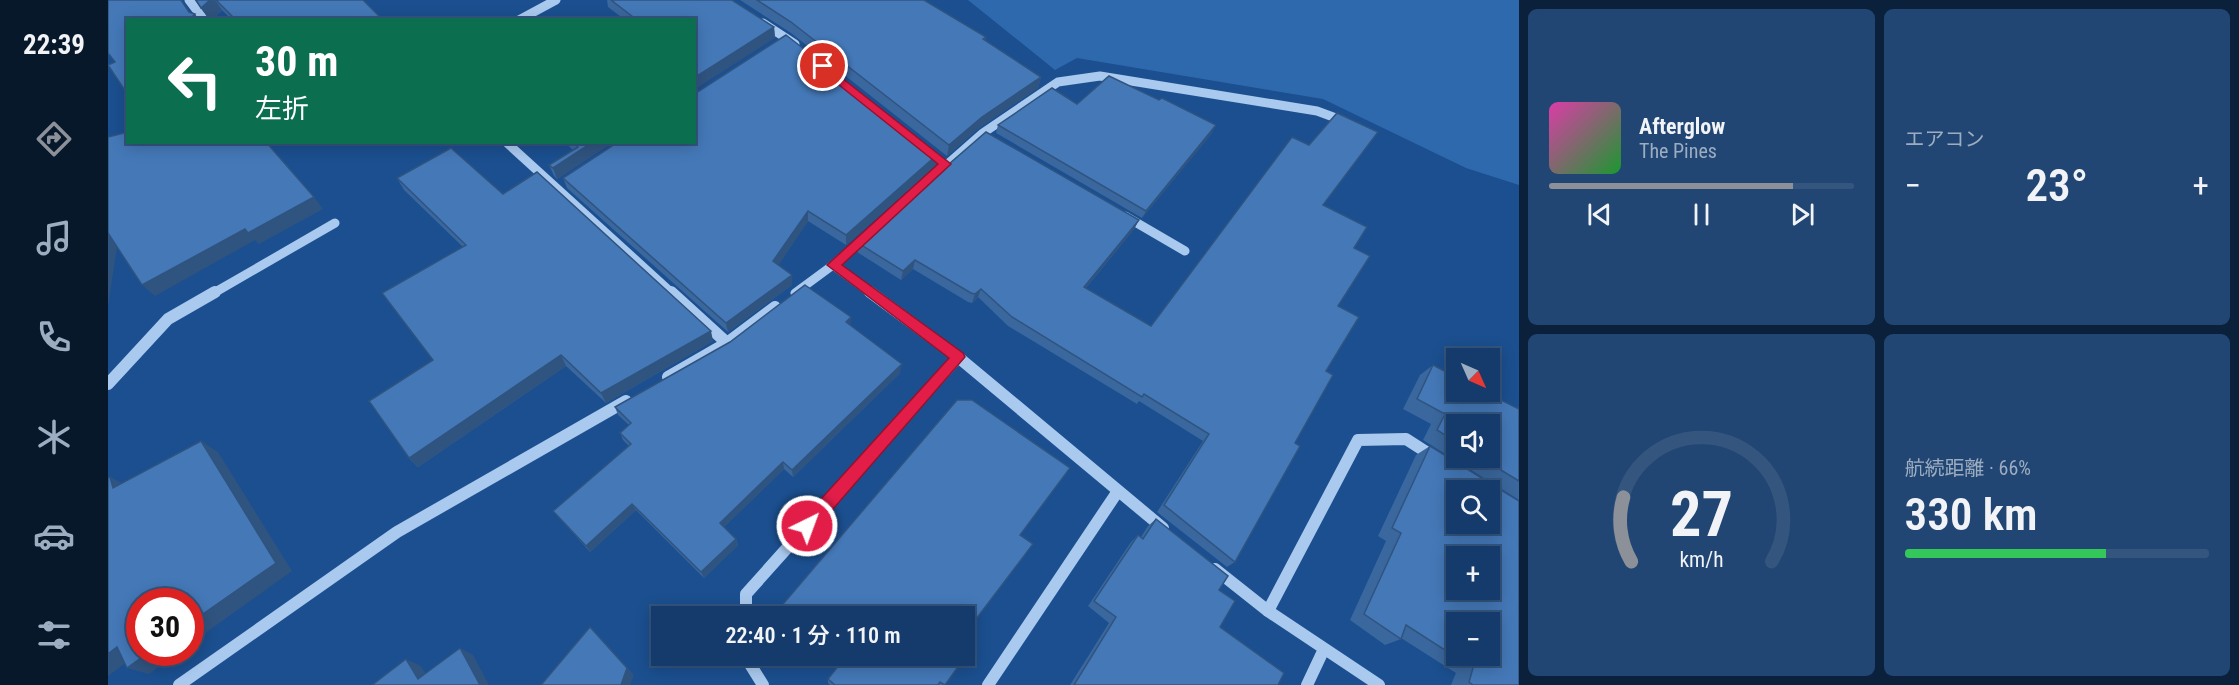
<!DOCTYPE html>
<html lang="ja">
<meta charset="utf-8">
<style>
body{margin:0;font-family:"Roboto Condensed","Noto Sans JP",sans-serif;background:#214673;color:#f1f3f6;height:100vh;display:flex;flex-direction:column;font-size:22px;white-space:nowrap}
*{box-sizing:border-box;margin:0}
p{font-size:20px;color:#9dadc1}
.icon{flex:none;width:33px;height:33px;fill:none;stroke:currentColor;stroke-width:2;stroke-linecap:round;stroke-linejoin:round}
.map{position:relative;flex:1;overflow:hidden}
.panel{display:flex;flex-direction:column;gap:9px;padding:9px;background:#0b203b;width:720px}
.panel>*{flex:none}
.banner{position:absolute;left:18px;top:18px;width:570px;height:126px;border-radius:0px;box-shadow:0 3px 15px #0003,0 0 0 2px #33557e;background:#0b6e4f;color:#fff;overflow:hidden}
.needle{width:39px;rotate:135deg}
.controls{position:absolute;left:1338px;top:348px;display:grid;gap:12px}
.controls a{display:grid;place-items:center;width:54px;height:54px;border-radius:0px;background:#143b6b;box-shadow:0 3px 15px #0003,0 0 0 2px #33557e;font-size:30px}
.speed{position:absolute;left:18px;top:588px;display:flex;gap:12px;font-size:30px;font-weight:700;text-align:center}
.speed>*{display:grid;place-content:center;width:78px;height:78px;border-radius:50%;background:#143b6b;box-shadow:0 3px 15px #0003,0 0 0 2px #33557e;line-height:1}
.speed .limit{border:9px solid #d22;background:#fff;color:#111}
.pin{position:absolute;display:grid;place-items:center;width:51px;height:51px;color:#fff;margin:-26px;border:3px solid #fff;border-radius:50%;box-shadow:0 2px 6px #0007}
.me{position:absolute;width:66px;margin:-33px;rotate:42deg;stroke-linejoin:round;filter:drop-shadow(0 0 4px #0008)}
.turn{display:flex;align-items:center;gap:21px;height:126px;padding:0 30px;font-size:27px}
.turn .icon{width:78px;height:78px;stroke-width:2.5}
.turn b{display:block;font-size:42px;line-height:51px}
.big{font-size:45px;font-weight:600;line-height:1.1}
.panel .card{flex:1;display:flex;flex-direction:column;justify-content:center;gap:9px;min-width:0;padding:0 21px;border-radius:9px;background:#214673}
.panel .dial{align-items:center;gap:0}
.dial svg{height:156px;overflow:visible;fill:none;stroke:#33557e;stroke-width:7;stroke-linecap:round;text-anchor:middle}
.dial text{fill:#f1f3f6;stroke:none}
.song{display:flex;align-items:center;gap:18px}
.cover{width:72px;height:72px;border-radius:9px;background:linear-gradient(135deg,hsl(320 70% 55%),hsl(130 70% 35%))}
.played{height:6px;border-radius:3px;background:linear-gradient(90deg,#8c9099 80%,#33557e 80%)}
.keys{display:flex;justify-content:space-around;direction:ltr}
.heat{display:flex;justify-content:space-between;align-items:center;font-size:33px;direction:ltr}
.charge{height:9px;border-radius:4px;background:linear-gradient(90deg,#34c759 66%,#33557e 0)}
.panel .tiles{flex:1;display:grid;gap:9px;grid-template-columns:repeat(2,1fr)}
.trip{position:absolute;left:543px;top:606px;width:324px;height:60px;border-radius:0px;background:#143b6b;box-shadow:0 3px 15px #0003,0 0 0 2px #33557e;font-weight:600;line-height:60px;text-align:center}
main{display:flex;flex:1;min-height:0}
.dock{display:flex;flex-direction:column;width:108px;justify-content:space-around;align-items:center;background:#08182b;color:#9dadc1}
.dock .icon{width:42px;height:42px}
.dock .selected{color:#8c9099}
.dock b{font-size:27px;color:#f1f3f6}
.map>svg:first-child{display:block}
.green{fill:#2e69ad}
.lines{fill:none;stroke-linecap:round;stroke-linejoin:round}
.minor-far1{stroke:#a9c9ee;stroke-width:9}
.minor{stroke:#a9c9ee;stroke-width:12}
.wall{fill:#3a679d;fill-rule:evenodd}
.shaded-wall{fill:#305480}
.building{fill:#4478b7;stroke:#305480;stroke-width:1.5;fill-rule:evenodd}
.route{fill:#e11d48;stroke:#92132f;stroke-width:1.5}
</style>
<main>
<nav class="dock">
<b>22:39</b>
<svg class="icon selected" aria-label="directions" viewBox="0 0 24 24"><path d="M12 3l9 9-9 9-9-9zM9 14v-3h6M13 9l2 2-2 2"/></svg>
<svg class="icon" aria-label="music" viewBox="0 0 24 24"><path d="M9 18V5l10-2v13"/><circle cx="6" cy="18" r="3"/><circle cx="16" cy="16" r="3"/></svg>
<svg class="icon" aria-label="phone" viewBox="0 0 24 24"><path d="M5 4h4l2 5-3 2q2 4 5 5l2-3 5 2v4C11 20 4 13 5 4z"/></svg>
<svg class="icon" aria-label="climate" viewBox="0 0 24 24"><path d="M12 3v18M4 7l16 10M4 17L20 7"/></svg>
<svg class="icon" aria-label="car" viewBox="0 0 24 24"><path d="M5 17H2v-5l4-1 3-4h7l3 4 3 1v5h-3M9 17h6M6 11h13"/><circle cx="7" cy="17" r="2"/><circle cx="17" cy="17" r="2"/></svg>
<svg class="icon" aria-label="filters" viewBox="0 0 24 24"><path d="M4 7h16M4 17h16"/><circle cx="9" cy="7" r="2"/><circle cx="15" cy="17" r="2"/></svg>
</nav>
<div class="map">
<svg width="1411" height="685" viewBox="0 0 1411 685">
<rect width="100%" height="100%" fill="#1b4f8f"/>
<!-- green -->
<path class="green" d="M860,0h551v185l-53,-17 -143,-69 -246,-41 -22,12z"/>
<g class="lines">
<!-- minor-far1 -->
<g class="minor-far1">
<path d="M81,0l15,20"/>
<path d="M411,20l37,-20"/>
<path d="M655,23l32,21"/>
<path d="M398,142l167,152"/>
<path d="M1017,216l60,35"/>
<path d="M725,265l39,29"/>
<path d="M687,293l38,-28 150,-132 75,-51 42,-6 217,35 27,10"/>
<path d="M104,294l123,-71"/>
</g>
<!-- minor -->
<g class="minor">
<path d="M563,292l56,51"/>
<path d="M762,292l88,65 205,171"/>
<path d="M560,377l59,-34 48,-36"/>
<path d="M0,384l60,-65 47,-27"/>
<path d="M1107,569l53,42 111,74"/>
<path d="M1160,611l90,-171 48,-1 28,18"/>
<path d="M638,616v-22l212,-237"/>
<path d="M637,656l18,29"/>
<path d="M71,685l218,-153 229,-131"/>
<path d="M880,685l130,-194"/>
<path d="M1199,685l17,-36"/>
</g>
</g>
<!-- wall -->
<g class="wall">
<path d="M88,0h167l20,20h-151l-10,-10 -10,10h-2z"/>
<path d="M499,0h125l42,27 1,11 -81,-18h-69l-17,-13z"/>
<path d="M632,0h184l62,37 -1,4 56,36 -3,11 -59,40 -32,28 -156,-123z"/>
<path d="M969,104l135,29 -70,85 -146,-85 2,-8z"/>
<path d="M456,142h49l-56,37 -3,-3 -5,-11 24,-15z"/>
<path d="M830,154l-2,11 -90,80 -38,-24 -30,44 14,10v10l-64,47 -161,-144 -4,-10z"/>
<path d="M289,178l106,16 210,147 -107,62 -40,-37 -148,101 -9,-9 24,-98 30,-113 -59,-57z"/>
<path d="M1215,205l31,43 -16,58 -12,65 -31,72 -60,119 -8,5 -70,-55 46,-71 -64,-40 -2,3 -129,-78 -30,-29 -6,6 -4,-1 -55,-33 -12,11 -44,-28 1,-9 281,-23 -5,9 -48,59 65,38z"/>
<path d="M742,325l50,48 -107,104 -9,-8 -60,58 12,12 2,6 -34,33 -68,-68 -46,42 -37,-41 76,-65 -6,-6 -3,-7 9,-8 -11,-10 -3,-8z"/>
<path d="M1325,365l86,44v91l-96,-60 8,-16 -28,-15 17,-34zM1348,424l34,34h-34z"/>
<path d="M1322,446l89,239h-68l5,-12 -55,-35v1l-16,6 -35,-25 36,-79 -8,-5 38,-81z"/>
<path d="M962,468l-50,67 -56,81h-186v-6z"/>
<path d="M1048,519l63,71 1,37 58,58h-208l39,-62 -21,-17 43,-64 7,-7 3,2 7,-11z"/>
<path d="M714,656h142l-19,29h-115l-2,-2v-4l8,-11z"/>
</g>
<!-- shaded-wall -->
<g class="shaded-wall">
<path d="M102,0h5l7,10 -10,10h-2l-9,-12z"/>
<path d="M87,14l4,6h-10z"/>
<path d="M666,27l1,11 -81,52v-12z"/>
<path d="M933,77l-3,11 -59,40 -32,28 2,-11 33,-28z"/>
<path d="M1108,125l-4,8 -70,85 4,-7z"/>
<path d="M485,142h20l-56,37 -4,-11z"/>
<path d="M830,154l-2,11 -90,80v-10z"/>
<path d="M206,197l9,12 -64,35 -4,-4 -100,56 -13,-11 103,-56z"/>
<path d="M700,211v10l-34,51 -1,-11z"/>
<path d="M1031,220l-5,9 -54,66 4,-8z"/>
<path d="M0,231l10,9 -10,66z"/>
<path d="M807,260l-2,9 -12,11 2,-9z"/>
<path d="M684,275v10l-64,47 -2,-9z"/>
<path d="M873,289l-3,8 -6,6 3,-9z"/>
<path d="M743,317l-1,9 -4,-4z"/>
<path d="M603,331l2,10 -107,62 -5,-10z"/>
<path d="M453,355l5,11 -148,101 -9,-9z"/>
<path d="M794,364l-2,9 -107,104 -1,-7z"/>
<path d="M93,441l17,11 74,119 -102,73v-21z"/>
<path d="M675,462l1,7 -62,60 -2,-6z"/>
<path d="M2,477l20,10 -17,1z"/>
<path d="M524,504l4,6 -46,42 -4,-6z"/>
<path d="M628,539l2,6 -34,33 -3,-6z"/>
<path d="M482,627l44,48 -4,10h-9z"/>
<path d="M9,647l22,6 -31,23v-22z"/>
<path d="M352,648l13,7 16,30h-9z"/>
<path d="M41,652h30l-30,22 -22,-6z"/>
<path d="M298,659l15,7 11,19 -14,-6z"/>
</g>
<!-- building -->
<g class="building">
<path d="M0,0h73l8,12 6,2 -6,6h-61v75l-20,-30 7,-3 -7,-9z"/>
<path d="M88,0h14l-9,8z"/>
<path d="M108,0h147l20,20h-147z"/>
<path d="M503,0h121l42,27 -80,51v-58h-57z"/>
<path d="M649,0h167l62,37 -3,2 58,38 -59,40 -33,28 -158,-123z"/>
<path d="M678,35l152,119 -92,81 -38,-24 -35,50 19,14 -66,48 -163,-145 55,-36h76v-49h2z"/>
<path d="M1001,76l50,24 3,-2 54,27 -70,86 -148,-86 54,-37 25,16z"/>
<path d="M1229,113l41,19 -55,73 44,22 -13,21 16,8 -32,50 21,11 -33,54 7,4 -38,68 5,3 -65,116 -71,-57 45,-71 -65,-40 -2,3 -130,-80 -31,-28 -6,5 -4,-1 -56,-33 -12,11 -45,-28 128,-111 153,88 -55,67 67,39 141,-189 17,8z"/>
<path d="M20,132v10h138l48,55 -66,36 -3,-4 -103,56 -34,-52v-96z"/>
<path d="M465,142h20l-40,26 -4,-3 29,-18z"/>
<path d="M343,148l52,46 34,-22 174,159 -110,62 -40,-38 -152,103 -40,-57 64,-41 -51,-67 84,-48 -69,-67z"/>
<path d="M697,285l46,32 -5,5 56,42 -110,106 -9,-8 -63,61 16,16 -35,33 -69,-68 -46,42 -33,-35 78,-67 -11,-11 11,-10 -16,-16 115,-65z"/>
<path d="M1325,365l23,12v15h29l34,17v72l-38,-23h9v-34h-34v18l-19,-12 8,-16 -28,-15z"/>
<path d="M849,400h15l98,68 -50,67 13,9 -69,91v-19h-179l-7,-6z"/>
<path d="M93,441l75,122 -86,60v-21h-50v50h9l-22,16 -10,-21 -9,7v-176l2,-1 3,11z"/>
<path d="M1322,446l89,55v184h-46l-4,-3 4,-14 -67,-43 -5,14 -37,-25 37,-81 -9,-5zM1348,490h34v34h-34zM1348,556h34v34h-34zM1348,622h34v34h-34z"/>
<path d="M1048,519l72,57 -9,14 16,11 -15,26 64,46 -6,12h-204l42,-68 -22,-16 44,-66 5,4z"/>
<path d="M482,627l37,41 -6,17h-80z"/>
<path d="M856,646l6,4 -25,35 -5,-3 -2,3h-103l-7,-6 11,-14 -11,-9h136z"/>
<path d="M352,648l20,37h-108l34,-26 12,20z"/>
</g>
<!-- route -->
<path class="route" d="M715,63l128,101 -109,101 121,88 2,4 -152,175 -6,2 -6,-2 -2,-6 2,-5 148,-163 -122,-93 111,-101 -119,-95v-5z"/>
</svg>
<div class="controls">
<a><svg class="needle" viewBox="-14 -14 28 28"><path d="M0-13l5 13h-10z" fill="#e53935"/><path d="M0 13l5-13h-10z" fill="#9dadc1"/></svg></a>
<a><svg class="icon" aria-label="sound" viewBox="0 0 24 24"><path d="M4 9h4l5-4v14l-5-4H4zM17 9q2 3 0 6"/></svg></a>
<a><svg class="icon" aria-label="search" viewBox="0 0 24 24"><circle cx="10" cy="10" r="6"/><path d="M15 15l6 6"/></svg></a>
<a>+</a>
<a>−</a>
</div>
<div class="speed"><div class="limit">30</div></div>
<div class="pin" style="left:715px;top:66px;background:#d93025"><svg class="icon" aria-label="arrive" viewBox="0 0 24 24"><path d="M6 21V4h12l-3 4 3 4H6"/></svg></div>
<svg class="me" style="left:699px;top:526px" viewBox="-20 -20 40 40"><circle r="17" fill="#e11d48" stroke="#fff" stroke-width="3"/><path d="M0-11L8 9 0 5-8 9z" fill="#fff"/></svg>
<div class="trip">22:40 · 1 分 · 110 m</div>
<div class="banner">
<div class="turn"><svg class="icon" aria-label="left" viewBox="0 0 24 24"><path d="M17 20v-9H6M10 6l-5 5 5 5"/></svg><div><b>30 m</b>左折</div></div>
</div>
</div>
<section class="panel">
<div class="tiles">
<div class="card">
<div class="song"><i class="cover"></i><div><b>Afterglow</b><p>The Pines</p></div></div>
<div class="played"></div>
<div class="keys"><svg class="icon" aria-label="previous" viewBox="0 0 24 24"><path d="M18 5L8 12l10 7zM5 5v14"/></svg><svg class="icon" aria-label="pause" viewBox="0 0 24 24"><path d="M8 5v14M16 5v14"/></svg><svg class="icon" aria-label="next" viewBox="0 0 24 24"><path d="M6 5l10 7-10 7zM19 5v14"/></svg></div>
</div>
<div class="card"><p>エアコン</p>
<div class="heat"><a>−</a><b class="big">23°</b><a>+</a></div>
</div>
<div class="card dial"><svg viewBox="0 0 100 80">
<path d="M14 69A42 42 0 1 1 86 69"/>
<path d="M14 69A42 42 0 0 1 10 36" stroke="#8c9099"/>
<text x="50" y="56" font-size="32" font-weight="700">27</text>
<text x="50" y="72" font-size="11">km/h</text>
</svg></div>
<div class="card"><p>航続距離 · 66%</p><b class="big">330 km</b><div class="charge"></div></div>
</div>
</section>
</main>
